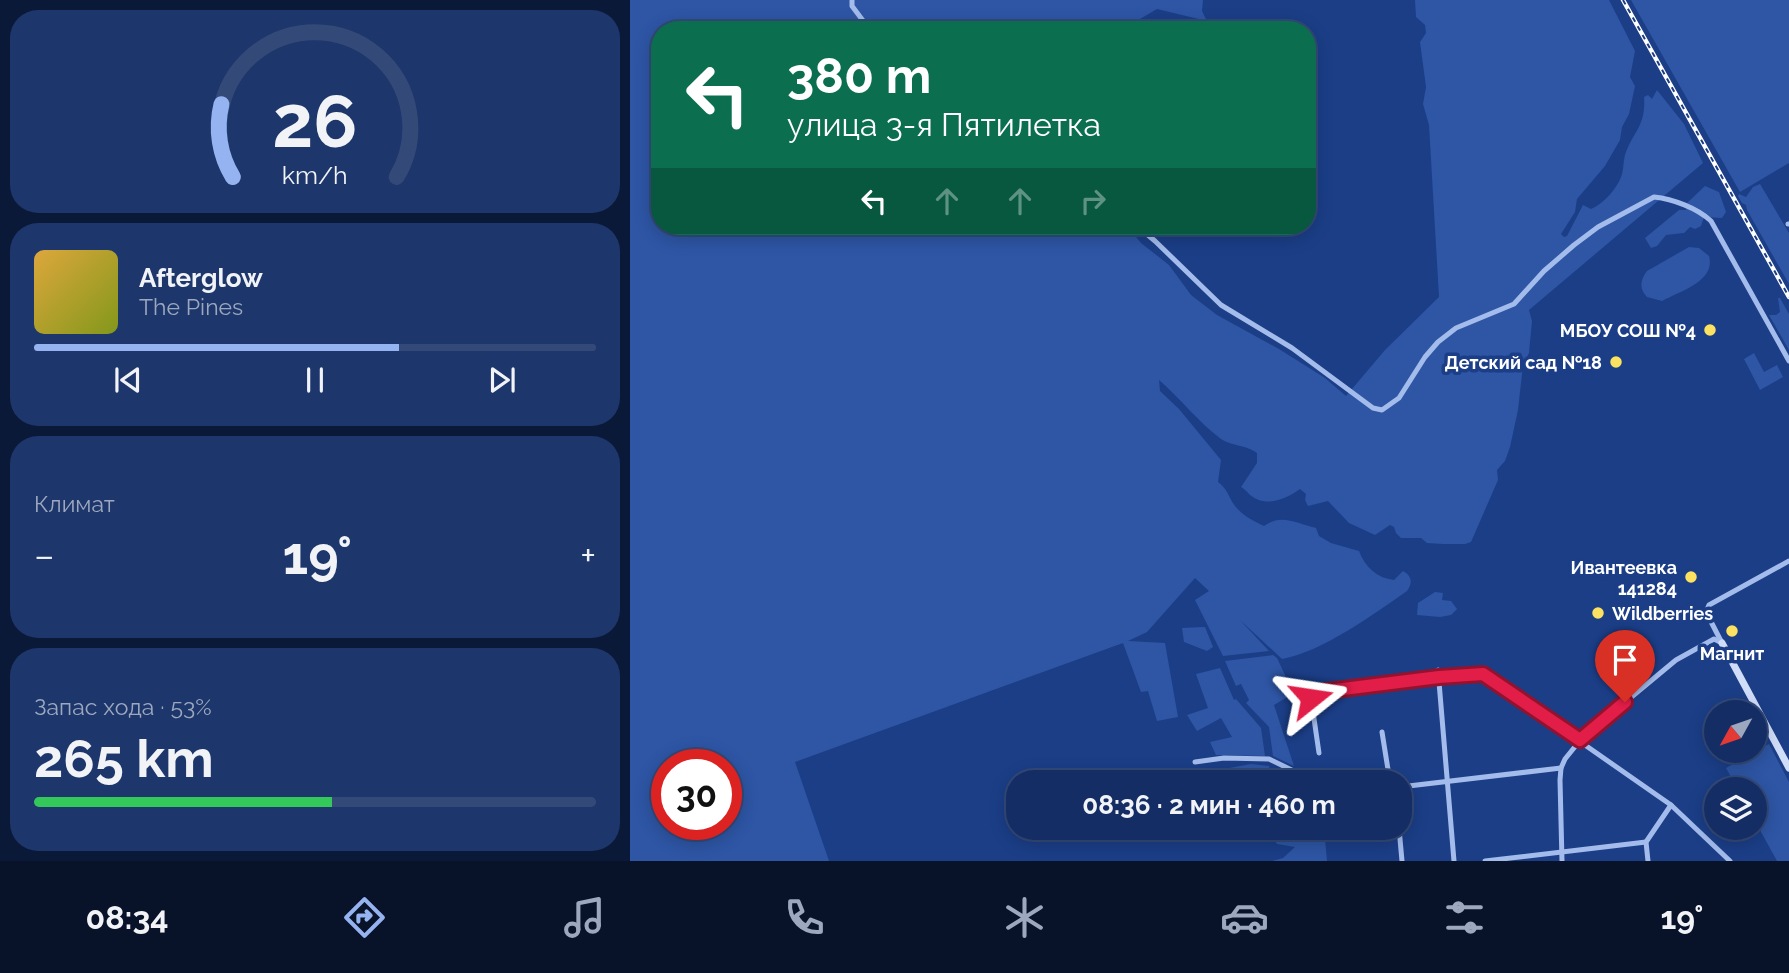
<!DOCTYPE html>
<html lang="ru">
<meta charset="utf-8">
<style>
body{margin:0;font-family:Raleway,sans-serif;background:#1d366b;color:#f1f3f6;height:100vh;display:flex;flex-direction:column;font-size:26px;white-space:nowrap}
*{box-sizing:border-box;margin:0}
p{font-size:23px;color:#9da8bf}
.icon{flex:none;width:38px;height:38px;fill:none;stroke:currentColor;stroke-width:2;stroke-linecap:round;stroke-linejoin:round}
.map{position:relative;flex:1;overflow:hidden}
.side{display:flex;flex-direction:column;gap:10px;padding:10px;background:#0b1938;width:630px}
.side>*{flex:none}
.banner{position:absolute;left:21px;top:21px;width:665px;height:214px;border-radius:28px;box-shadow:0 4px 18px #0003,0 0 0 2px #334a79;background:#0b6e4f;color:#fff;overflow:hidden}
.needle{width:46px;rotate:230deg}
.buttons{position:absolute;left:1074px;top:700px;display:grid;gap:14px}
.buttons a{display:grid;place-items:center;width:63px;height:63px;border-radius:50%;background:#142e65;box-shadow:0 4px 18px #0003,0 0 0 2px #334a79;font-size:35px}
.speed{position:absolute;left:21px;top:749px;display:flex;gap:14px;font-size:35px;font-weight:700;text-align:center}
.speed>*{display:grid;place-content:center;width:91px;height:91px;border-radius:50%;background:#142e65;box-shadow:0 4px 18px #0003,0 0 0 2px #334a79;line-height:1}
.speed .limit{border:10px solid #d22;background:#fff;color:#111}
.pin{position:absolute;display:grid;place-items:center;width:60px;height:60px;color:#fff;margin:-72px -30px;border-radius:50% 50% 50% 0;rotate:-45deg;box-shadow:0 0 7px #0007}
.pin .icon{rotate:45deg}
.me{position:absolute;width:77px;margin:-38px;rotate:75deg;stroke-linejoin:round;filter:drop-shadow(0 0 5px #0008)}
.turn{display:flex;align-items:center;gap:24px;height:147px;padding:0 21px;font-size:32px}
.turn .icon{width:91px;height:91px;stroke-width:2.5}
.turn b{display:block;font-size:49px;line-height:60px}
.lanes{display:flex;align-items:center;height:66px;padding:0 21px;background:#0003;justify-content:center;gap:35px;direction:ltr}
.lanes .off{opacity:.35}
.big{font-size:52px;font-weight:700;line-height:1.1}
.side .widget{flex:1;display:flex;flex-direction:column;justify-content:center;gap:10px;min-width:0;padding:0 24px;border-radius:28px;background:#1d366b}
.side .dial{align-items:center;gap:0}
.dial svg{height:182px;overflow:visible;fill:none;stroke:#334a79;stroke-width:7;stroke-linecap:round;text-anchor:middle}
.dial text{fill:#f1f3f6;stroke:none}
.song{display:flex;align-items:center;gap:21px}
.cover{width:84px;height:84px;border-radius:10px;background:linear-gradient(135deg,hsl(40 70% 55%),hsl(70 70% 35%))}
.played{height:7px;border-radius:4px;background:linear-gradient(90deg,#95b2f1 65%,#334a79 65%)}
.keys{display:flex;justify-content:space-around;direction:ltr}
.heat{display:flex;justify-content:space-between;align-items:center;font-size:38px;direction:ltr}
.charge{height:10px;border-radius:5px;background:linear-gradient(90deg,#34c759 53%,#334a79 0)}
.trip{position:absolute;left:376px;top:770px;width:406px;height:70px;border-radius:28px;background:#142e65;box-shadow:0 4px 18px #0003,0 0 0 2px #334a79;font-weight:700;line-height:70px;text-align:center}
.tabs{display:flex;height:112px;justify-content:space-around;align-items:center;background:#081228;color:#9da8bf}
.tabs .icon{width:49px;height:49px}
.tabs .selected{color:#95b2f1}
.tabs b{font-size:32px;color:#f1f3f6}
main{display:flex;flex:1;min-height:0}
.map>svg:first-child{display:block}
.green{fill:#2e56a5;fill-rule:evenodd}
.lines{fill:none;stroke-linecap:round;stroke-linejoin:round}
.street{stroke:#a3bcec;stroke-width:5}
.secondary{stroke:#d0ddf9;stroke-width:7}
.rail-casing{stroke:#fff;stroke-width:4.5}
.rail{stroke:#1b3e87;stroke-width:2;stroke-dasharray:5;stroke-linecap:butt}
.route-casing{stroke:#92132f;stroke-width:18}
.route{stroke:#e11d48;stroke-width:12}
.poi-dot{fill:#fde160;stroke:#1b3e87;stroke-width:2.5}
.labels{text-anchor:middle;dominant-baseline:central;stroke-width:7;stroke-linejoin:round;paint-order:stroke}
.poi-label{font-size:18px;font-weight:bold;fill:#fff;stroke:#1b3e87;text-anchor:end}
</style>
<main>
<section class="side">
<div class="widget dial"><svg viewBox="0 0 100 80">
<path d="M14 69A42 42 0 1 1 86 69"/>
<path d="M14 69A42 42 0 0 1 9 37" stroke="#95b2f1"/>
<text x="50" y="56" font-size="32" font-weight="700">26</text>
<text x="50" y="72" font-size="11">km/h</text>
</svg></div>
<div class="widget">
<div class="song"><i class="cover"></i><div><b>Afterglow</b><p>The Pines</p></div></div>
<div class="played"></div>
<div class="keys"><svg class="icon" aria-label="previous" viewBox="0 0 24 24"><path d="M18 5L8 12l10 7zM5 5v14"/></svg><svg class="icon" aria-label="pause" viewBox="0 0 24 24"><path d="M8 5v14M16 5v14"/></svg><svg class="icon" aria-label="next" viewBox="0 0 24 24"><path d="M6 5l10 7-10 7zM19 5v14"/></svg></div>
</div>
<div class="widget"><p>Климат</p>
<div class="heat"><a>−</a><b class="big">19°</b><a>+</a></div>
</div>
<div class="widget"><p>Запас хода · 53%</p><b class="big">265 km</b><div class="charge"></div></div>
</section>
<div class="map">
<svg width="1159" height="861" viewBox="0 0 1159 861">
<rect width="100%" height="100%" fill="#1b3e87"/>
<!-- green -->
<g class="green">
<path d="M0,0h573l-1,11 5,10 -50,-12 -17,10 -10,11h-470v196h467l14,17 28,22 22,30 26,20 62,34 46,29 21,18 39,-46 54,-53 -10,-172 -6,-21 3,-17 -6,-45 6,-9 -1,-8 -9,-8 -1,-17h194l26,51 -5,26 5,9 -6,28 -7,13 -2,13 -15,26 -28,33 -2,13 -14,22 3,3 3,-1 16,-31 8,4c12,-5 25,-19 30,-32 3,-7 2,-15 4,-22 8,-24 21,-28 19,-58l4,-2 4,4 5,-9 27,34 19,39 -174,147 3,11 -3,32 -6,12 -5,45 -8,37 -5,14 -8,9 1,10 -27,62 -6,2h-22l-16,-1 -6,-5h-20l-5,-5 -2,-6 -4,-2 -15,10 -26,-12 -21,-22 -20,5 -3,-6 1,-6 -6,-5c-14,10 -34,19 -50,6 -3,-3 -5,-6 -9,-8l16,-24v-10c-12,-9 -24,-6 -36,-14 -23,-17 -41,-41 -62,-59l1,11 19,18 42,51 -3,22c9,6 11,16 17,24 7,9 18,15 29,20 18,-13 33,-2 52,2l3,8 12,7 28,8c6,16 18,27 35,29l9,-9c9,5 10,12 4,20 -33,23 -85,61 -125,68l-42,-39 29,31 -46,5 -28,-56 14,-9 -14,-13 -48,54 -19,9 37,2 13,74 -21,4 -9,-30 -7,1 -18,-49 -328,119 34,99h-199zM37,765h59v59h-59z"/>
<path d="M1001,0h158v163l-49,29z"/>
<path d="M1130,184l29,49v51l-42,-74 -1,-5 -4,-2 -4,-7 1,-2 7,3 7,-10z"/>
<path d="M1075,186l14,6 7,20 -4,6 -18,-1 -3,9 -6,3 -5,-2 -6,6 -18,2 -9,11 -6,2 -6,-10 34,-28h7l1,-7z"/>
<path d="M1059,247l10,1 10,8c7,25 -29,35 -47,45l-15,-4c-8,-8 -7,-17 0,-26z"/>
<path d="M1148,298h2l9,16v36l-20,-35h7l4,-3z"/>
<path d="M1124,353l10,19 13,-7 6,12 -23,13 -16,-31z"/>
<path d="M805,592l8,1 -1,7 9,1 6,8 -6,6 -11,2 -23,-2 1,-12z"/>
<path d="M575,627l8,20 -6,4 -23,-9 -2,-14z"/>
<path d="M643,655l4,3 9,19 -5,4 8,15 -15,9 20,61 -21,-10 -4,-29 -23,-24 3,-3 -8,-16 -5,2 -11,-25z"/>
<path d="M590,668l14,32 2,-1 25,29 4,28 -49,-1 -6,-13 22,-5 -11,-19 -24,13 -10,-16 21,-7 -12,-34z"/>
<path d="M1126,739l5,9 8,-4 20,38v79h-12l-22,-40v-32h-17l-12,-21 22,-12 -2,-5h9z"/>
<path d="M621,764l18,2 4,16h-58l-2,-11z"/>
<path d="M640,828h54l3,33h-55l11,-3 12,-11 -18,-3 -8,-12z"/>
</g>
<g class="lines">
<!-- street -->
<g class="street">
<path d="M222,0v6l18,24"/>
<path d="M1158,224h1"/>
<path d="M501,226l11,4 13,11 66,64 71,43 81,60 9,2 17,-12 26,-41 13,-15 18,-14 58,-24 30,-33 30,-26 24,-18 56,-30c19,2 43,11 57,24l78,140"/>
<path d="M1092,643l-16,-31 3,-7 80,-44"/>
<path d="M808,670l16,191"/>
<path d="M752,732l8,50"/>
<path d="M689,753l-8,-55 3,-4 88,-13 81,-7 188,131 59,56"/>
<path d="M565,762l29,-4 45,1 35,17 4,6"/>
<path d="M770,787l161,-19"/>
<path d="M769,828l3,33"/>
<path d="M855,861l161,-19"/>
<path d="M932,861l-2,-81 1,-12 4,-9 17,-21 94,-78 38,-21 8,4"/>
<path d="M1018,861l-2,-19 25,-37"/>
</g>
<!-- secondary -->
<path class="secondary" d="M1092,643l67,125"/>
<defs>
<path id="rail" d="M993,0l166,297"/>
</defs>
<!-- rail casing -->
<use href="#rail" class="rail-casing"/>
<!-- rail -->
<use href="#rail" class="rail"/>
</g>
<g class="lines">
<defs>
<path id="route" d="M681,698l8,-6 120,-15 44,-3 97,66 45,-38"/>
</defs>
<!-- route casing -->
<use href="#route" class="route-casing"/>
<!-- route -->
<use href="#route" class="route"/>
</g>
<!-- markers -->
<g class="poi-dot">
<circle cx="1080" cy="330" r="7"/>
<circle cx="986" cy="362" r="7"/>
<circle cx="1061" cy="577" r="7"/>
<circle cx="968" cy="613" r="7"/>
<circle cx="1102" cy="631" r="7"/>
</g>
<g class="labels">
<!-- poi labels -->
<g class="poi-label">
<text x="1066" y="330">МБОУ СОШ №4</text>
<text x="972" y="362">Детский сад №18</text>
<text x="1047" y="567">Ивантеевка<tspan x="1047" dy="21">141284</tspan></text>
<text x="982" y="613" text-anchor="start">Wildberries</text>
<text x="1102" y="653" text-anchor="middle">Магнит</text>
</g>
</g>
</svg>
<div class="buttons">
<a><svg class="needle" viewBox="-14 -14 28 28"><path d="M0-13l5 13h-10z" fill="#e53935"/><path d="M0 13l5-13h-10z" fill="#9da8bf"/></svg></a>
<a><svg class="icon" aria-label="layers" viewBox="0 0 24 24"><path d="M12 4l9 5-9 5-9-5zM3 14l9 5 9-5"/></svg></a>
</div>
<div class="speed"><div class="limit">30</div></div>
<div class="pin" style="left:995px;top:702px;background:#d93025"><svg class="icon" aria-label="arrive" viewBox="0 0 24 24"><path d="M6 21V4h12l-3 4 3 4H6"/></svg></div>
<svg class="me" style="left:681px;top:698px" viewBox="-20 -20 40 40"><path d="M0-17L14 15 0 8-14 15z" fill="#e11d48" stroke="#fff" stroke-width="4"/></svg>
<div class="trip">08:36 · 2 мин · 460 m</div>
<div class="banner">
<div class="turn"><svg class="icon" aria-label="left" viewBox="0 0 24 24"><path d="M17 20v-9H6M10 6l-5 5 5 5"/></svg><div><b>380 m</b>улица 3-я Пятилетка</div></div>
<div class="lanes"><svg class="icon" aria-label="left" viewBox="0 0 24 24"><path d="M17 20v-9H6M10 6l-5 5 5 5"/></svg><svg class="icon off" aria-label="ahead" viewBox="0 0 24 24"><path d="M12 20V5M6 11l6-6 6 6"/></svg><svg class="icon off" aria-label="ahead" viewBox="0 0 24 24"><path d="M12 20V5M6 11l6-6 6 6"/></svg><svg class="icon off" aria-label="right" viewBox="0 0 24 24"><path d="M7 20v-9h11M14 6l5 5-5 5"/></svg></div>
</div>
</div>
</main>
<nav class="tabs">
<b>08:34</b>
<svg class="icon selected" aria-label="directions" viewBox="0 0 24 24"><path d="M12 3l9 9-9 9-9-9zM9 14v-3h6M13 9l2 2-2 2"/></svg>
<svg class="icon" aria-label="music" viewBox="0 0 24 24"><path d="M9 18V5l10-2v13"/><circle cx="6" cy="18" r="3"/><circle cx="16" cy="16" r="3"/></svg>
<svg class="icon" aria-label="phone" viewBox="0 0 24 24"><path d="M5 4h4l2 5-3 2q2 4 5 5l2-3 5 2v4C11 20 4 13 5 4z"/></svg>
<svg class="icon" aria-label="climate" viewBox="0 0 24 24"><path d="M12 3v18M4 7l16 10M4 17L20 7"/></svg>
<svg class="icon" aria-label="car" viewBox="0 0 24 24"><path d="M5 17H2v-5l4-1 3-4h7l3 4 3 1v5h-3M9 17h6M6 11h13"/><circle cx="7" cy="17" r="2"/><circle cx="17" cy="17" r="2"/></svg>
<svg class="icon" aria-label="filters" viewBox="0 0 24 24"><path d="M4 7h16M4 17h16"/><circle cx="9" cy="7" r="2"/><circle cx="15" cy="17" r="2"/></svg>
<b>19°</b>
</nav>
